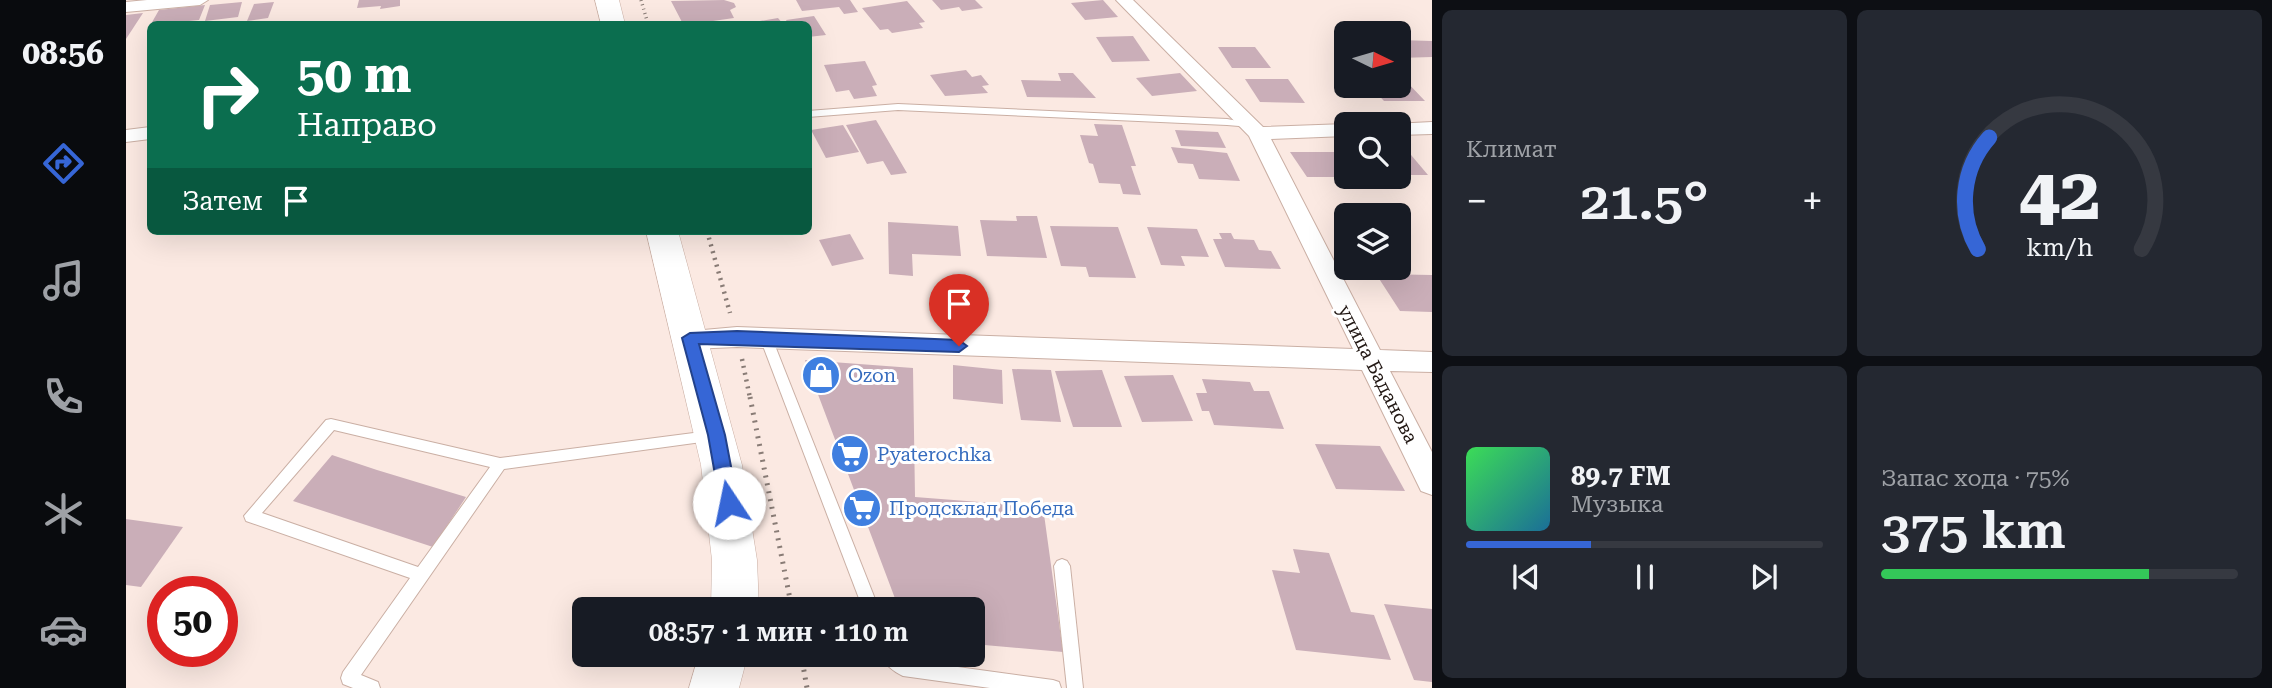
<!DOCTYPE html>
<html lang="ru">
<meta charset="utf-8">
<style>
body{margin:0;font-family:"Roboto Serif",serif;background:#242831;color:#f1f3f6;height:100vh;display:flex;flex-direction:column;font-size:26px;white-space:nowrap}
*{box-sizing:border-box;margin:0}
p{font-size:23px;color:#9ea1a6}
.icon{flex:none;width:38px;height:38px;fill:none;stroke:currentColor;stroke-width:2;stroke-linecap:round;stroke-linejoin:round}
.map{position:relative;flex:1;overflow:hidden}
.drawer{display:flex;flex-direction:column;gap:10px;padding:10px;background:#0d0f14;width:840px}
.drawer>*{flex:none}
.top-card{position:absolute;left:21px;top:21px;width:665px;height:214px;border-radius:10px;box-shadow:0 7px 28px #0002;background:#0b6e4f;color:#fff;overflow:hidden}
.needle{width:46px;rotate:95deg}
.buttons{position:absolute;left:1208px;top:21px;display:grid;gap:14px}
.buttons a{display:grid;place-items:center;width:77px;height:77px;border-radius:10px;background:#171b24;box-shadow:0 7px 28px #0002;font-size:35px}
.speed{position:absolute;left:21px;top:576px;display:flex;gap:14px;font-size:35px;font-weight:700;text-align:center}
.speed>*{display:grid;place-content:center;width:91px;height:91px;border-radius:50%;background:#171b24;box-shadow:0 7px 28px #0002;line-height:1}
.speed .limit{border:10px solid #d22;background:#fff;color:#111}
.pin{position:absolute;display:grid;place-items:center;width:60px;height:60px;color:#fff;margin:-72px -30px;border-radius:50% 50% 50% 0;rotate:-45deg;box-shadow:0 0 7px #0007}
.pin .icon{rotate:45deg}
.me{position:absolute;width:77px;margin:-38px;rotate:349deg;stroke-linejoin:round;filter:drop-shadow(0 0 5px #0008)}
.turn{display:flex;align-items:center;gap:24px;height:147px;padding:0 35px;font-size:32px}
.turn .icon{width:91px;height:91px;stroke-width:2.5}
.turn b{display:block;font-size:49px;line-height:60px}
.then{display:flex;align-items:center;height:66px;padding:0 35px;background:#0003;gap:14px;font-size:26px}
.big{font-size:52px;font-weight:600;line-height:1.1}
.drawer .widget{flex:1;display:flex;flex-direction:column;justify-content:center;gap:10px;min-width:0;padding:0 24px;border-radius:10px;background:#242831}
.drawer .dial{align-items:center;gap:0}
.dial svg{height:182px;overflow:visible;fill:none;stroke:#363941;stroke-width:7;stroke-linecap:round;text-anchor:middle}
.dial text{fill:#f1f3f6;stroke:none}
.song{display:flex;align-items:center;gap:21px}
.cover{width:84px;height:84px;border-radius:10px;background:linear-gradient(135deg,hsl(130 70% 55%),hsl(200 70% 35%))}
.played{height:7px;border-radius:4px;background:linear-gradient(90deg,#3666d6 35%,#363941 35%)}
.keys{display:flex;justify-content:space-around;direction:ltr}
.heat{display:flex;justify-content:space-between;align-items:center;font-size:38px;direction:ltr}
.charge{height:10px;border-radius:5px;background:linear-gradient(90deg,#34c759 75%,#363941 0)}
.drawer .tiles{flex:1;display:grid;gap:10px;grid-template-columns:repeat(2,1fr)}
.trip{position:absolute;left:446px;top:597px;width:413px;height:70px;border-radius:10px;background:#171b24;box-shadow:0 7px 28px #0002;font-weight:600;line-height:70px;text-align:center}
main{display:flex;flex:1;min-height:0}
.dock{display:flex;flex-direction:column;width:126px;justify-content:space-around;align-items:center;background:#090b0e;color:#9ea1a6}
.dock .icon{width:49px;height:49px}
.dock .active{color:#3666d6}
.dock b{font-size:32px;color:#f1f3f6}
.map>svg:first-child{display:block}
.building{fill:#caaeb8}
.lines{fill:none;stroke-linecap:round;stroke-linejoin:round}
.service-casing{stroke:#caafa4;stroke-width:2}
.minor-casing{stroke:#caafa4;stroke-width:2}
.secondary-casing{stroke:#caafa4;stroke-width:1}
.path-far2{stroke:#897c76;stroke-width:3.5;stroke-dasharray:1 3.5;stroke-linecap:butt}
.path-far1{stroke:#897c76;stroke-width:4.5;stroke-dasharray:2 5;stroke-linecap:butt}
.path{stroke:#897c76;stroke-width:5;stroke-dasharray:2 6;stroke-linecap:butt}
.service{fill:#fff;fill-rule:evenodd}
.minor{fill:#fff;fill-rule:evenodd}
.secondary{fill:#fff;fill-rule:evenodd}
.route{fill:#3666d6;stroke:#23428b;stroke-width:2}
.labels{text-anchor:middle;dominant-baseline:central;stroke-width:6;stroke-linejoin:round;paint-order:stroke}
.street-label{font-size:19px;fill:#221814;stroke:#fff}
.shop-label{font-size:19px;fill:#366cbe;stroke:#fff;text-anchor:start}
</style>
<main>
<nav class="dock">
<b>08:56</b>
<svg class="icon active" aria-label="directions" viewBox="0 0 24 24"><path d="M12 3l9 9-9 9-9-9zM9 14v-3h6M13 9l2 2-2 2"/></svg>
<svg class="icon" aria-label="music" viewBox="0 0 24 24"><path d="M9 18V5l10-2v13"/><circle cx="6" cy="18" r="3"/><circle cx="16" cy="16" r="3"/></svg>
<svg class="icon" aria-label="phone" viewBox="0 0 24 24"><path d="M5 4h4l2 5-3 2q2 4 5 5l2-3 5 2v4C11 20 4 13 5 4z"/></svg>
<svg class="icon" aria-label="climate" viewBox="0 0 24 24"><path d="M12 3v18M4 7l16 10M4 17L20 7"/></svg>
<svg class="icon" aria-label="car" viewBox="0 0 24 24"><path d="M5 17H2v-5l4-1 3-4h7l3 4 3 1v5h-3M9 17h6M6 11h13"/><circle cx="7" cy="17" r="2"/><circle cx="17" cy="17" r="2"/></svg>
</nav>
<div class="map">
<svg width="1306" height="688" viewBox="0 0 1306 688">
<rect width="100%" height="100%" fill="#fbe9e2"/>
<!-- building -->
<g class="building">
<path d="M233,0h41v6l-20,3 1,-3 -24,2z"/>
<path d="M598,0l10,3 2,4 -6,3 4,8 -42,6h-9l-12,-23z"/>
<path d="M670,0h54l8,12 -14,2 -5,-7 -37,4z"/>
<path d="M806,0h43l8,8 -21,3 -3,-4 -18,3z"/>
<path d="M977,0l15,17 -33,3 -14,-17z"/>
<path d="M781,1l18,21 -6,1 4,5 -31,5 -4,-4 -8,1 -18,-22z"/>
<path d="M116,2l-4,15 -33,4 5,-16z"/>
<path d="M148,2l-6,16 -21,3 7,-17z"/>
<path d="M79,5l-6,15 -10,1 -2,3h-36l8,-14z"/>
<path d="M17,13l-17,26v-24z"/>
<path d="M688,16l12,19 -18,2v-13h-20l-2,-4z"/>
<path d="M652,18l5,6h-28l-1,-2z"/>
<path d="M1007,36l17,25 -38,1 -16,-25z"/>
<path d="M1272,40l34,1v16l-34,1z"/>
<path d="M1092,47h37l16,21h-39z"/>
<path d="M739,61l12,24 -5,1 5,10 -23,3 -5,-9 -13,2 -12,-27z"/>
<path d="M840,70l6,7 9,-2 8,10 -7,1 6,7 -43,3 -15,-21z"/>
<path d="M932,73h15l23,25 -69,-1 -6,-17 40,1z"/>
<path d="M1054,73l17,18 -45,5 -16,-18z"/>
<path d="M1119,79h43l17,24 -45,-1z"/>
<path d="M1272,79h6l21,22h-41l-14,-15h28z"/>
<path d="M750,120l31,53 -16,2 -8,-14 -16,3 -21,-39z"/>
<path d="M968,124l28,1 14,41h-5l10,29 -18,-1 -3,-10 -21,-1 -6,-19 -4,-1 -9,-28 18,1z"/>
<path d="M717,125l16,27 -33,6 -15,-28z"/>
<path d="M1049,130l43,2 8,16 -45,-2z"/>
<path d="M1045,147l56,6 13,28 -41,-2 -6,-15 -15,-1z"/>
<path d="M1272,149h8l22,26h-30z"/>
<path d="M1164,152h47l9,12v13h-39z"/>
<path d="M890,216h21l10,42 -60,-2 -7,-36 37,1z"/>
<path d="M762,222l70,4 3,30 -49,-2 1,22 -24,-2z"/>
<path d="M924,226l68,1 18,51 -47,-1 -3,-10 -25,-1z"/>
<path d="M1021,227l50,2 12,28 -28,-1 4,10 -24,-1z"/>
<path d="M1093,233h12l3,6 20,1 5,10 12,1 10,18 -56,-2 -12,-28h9z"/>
<path d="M724,234l14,25 -32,7 -13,-26z"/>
<path d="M1250,274l56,1v37l-32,-1z"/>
<path d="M679,360l108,8 2,129 128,10 20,145 -90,-8v-35h-74z"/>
<path d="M827,365l49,5 1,34 -50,-5z"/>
<path d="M886,369l39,1 10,52 -40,-2z"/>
<path d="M976,370l20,57h-49l-18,-56z"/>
<path d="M1047,375l20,46 -51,1 -18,-46z"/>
<path d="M1076,379l48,3 4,9h15l15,38 -70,-4 -5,-14h-7l-6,-18h11z"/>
<path d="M1189,444l65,2 25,45 -69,-2z"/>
<path d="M206,455l45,15 89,27 -33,50 -140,-46z"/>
<path d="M0,519l57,8 -42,60 -15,-2z"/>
<path d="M1167,549l36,4 22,59 23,3 17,45 -95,-10 -24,-80 28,3z"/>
<path d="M1258,604l48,5v73l-18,-2z"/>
</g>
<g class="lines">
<defs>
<g id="service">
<path d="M772,104l329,15 17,3 12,7 -5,3 -12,-6 -12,-1 -329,-15 -90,7v-6z"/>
<path d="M640,334l6,4 107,271h-16l-103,-271z"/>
<path d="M205,419l169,39 209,-27 5,1 2,4 -2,4 -5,1 -205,28 -143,206 17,7 2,6h-27l-10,-4 -2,-6 2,-6 67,-94 -164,-57 -2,-5 82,-96zM208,430l156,37 -72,100 -156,-54z"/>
<path d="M936,559l5,2 3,5 13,122h-16l-13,-122 3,-5z"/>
<path d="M754,654h21l6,6 146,20 6,2 2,6h-71l-87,-12c-9,-4 -19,-12 -23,-22z"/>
</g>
<g id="minor">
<path d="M21,0h61l-8,5 -74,7v-10z"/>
<path d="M990,0h17l130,127 83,-3h1l-1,12 -75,3 109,211 52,2v20l-42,-1 42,81v43l-11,-4 -59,-121 -625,-23 -47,2 -9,-3 -4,-7 4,-7 56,-5 616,22 -104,-213z"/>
<path d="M1306,122v12l-34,1v-11h-5z"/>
<path d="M24,127v12l-24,3v-12z"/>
</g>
<g id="secondary">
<path d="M469,0h24l6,24h-24z"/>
<path d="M520,231h32l64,234 15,95 2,49h-48l1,-49 -11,-95z"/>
<path d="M573,654h49l-9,34h-50z"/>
</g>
</defs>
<!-- service casing -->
<use href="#service" class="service-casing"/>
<!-- minor casing -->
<use href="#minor" class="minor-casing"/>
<!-- secondary casing -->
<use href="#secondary" class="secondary-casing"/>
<!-- path-far2 -->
<path class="path-far2" d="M515,0l7,24"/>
<!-- path-far1 -->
<g class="path-far1">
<path d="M581,231l23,82"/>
<path d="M616,359l8,39"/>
</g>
<!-- path -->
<g class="path">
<path d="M624,397l42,212"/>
<path d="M675,654l6,34"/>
</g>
<!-- service -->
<use href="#service" class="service"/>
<!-- minor -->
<use href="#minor" class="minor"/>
<!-- secondary -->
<use href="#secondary" class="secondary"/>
</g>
<!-- route -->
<path class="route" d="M611,331l222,9 8,6 -8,6 -260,-8 26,91 13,68 -3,6 -6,3 -7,-3 -2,-6 -12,-68 -26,-97 8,-5z"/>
<!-- icons -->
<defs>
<symbol id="shop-disc" viewBox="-11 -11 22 22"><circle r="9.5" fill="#3f7fe0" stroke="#fff"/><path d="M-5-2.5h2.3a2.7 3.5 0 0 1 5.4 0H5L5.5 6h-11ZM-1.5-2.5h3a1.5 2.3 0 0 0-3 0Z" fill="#fff"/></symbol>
<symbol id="supermarket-disc" viewBox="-11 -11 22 22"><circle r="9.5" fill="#3f7fe0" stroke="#fff"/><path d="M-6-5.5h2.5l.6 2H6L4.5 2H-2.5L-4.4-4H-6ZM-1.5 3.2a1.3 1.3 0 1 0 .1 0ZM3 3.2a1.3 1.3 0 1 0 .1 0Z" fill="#fff"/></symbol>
</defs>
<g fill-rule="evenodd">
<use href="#shop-disc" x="673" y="353" width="44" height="44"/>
<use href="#supermarket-disc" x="702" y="432" width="44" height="44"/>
<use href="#supermarket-disc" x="714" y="486" width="44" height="44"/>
</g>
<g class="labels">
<!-- street labels -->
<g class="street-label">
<text transform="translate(1252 374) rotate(63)">улица Баданова</text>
</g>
<!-- shop labels -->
<g class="shop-label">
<text x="722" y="375">Ozon</text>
<text x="751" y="454">Pyaterochka</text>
<text x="763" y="508">Продсклад Победа</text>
</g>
</g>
</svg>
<div class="buttons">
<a><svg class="needle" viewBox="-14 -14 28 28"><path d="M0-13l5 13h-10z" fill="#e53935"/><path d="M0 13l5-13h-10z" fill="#9ea1a6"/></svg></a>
<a><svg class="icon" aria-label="search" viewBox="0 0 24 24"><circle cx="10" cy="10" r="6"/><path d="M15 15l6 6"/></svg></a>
<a><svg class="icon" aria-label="layers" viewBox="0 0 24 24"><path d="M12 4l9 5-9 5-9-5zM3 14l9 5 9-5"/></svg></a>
</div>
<div class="speed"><div class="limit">50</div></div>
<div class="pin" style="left:833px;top:346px;background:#d93025"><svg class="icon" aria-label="arrive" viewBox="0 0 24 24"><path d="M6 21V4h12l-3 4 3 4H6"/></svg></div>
<svg class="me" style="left:603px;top:503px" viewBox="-20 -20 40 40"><circle r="19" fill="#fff"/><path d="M0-13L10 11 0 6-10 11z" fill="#3666d6"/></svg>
<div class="trip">08:57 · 1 мин · 110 m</div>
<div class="top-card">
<div class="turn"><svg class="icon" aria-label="right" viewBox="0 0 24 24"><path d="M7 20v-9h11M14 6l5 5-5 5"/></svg><div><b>50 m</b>Направо</div></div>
<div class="then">Затем<svg class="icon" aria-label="arrive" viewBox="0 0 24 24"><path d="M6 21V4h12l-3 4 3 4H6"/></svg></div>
</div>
</div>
<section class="drawer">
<div class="tiles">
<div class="widget"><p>Климат</p>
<div class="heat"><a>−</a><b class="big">21.5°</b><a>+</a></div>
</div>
<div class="widget dial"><svg viewBox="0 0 100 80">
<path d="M14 69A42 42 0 1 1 86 69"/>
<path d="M14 69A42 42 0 0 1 19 20" stroke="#3666d6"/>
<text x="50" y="56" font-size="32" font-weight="700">42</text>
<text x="50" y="72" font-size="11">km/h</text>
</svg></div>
<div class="widget">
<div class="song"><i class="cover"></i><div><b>89.7 FM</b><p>Музыка</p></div></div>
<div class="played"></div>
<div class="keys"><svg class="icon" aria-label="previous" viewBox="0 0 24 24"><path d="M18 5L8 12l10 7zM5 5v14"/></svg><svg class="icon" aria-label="pause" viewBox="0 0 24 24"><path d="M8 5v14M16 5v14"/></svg><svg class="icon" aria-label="next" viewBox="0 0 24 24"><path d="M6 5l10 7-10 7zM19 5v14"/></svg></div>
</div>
<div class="widget"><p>Запас хода · 75%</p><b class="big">375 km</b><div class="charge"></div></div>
</div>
</section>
</main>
